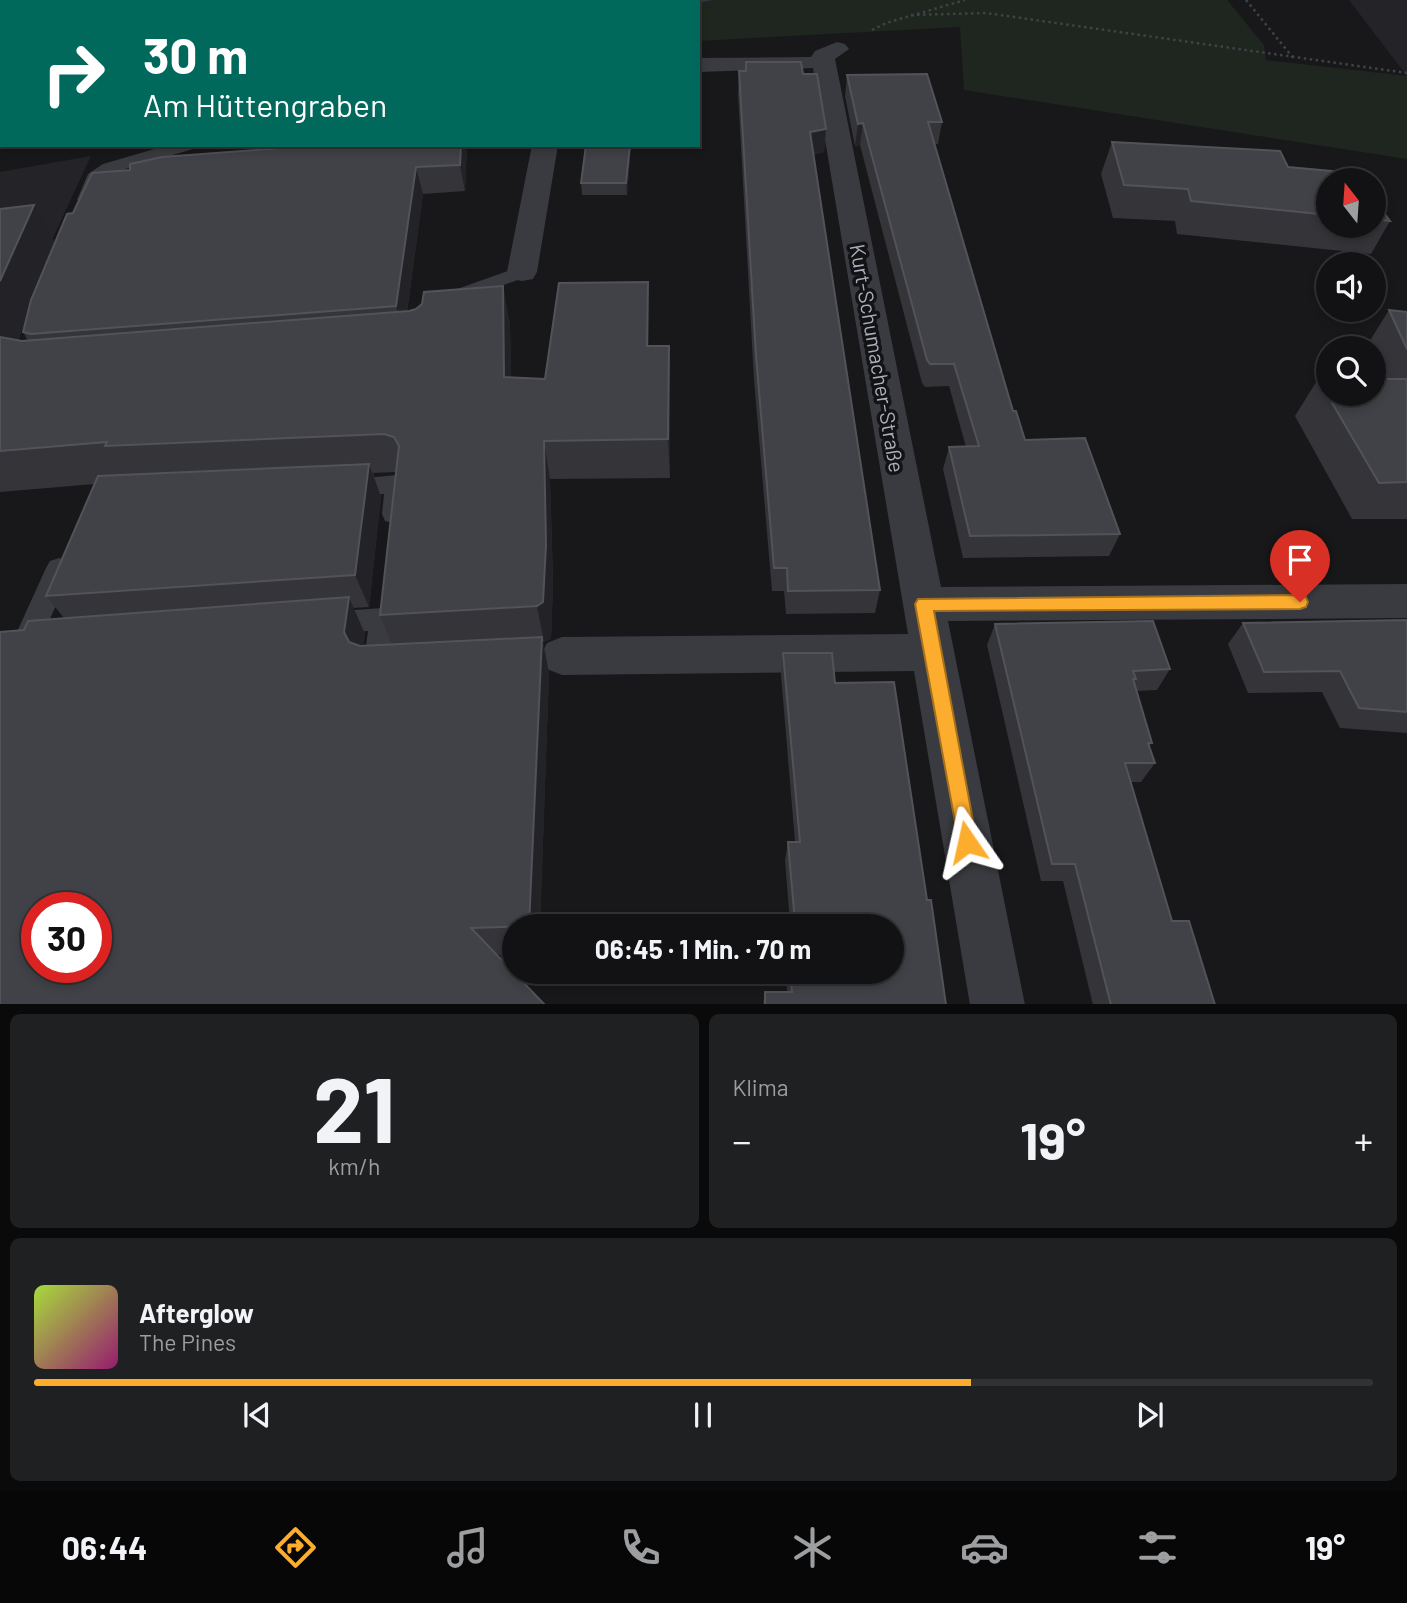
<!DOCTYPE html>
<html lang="de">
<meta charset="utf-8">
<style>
body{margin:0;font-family:Barlow,sans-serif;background:#1f2022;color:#f1f3f6;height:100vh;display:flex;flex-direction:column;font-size:26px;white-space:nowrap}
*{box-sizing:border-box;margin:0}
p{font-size:23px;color:#9c9ea0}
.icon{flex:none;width:38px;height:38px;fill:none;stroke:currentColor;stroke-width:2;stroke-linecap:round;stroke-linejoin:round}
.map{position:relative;height:1004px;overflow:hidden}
.side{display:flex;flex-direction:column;gap:10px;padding:10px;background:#0a0a0b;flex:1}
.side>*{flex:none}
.guide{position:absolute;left:0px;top:0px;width:700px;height:147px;box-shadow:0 4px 10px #0003,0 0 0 2px #313234;background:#00695c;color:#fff;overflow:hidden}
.needle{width:46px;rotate:343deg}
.tools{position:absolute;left:1316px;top:168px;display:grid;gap:14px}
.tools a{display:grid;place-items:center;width:70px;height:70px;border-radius:50%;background:#121214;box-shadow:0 4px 10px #0003,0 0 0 2px #313234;font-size:35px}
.speed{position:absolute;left:21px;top:892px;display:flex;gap:14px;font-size:35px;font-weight:700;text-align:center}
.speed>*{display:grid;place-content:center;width:91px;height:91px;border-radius:50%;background:#121214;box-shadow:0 4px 10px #0003,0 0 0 2px #313234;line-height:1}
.speed .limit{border:10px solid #d22;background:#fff;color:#111}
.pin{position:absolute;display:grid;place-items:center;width:60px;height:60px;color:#fff;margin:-72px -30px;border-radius:50% 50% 50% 0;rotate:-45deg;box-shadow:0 0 7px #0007}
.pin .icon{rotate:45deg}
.me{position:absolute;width:77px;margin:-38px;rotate:349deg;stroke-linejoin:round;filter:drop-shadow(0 0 5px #0008)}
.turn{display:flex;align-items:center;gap:24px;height:147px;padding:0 28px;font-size:32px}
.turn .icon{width:91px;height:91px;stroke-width:2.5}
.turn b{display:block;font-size:49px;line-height:60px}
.big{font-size:52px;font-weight:700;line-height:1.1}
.side .widget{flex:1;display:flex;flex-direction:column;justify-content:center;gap:10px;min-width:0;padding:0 24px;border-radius:10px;background:#1f2022}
.side .dial{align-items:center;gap:0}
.dial b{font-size:91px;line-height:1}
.song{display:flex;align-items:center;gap:21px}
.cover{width:84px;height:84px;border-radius:10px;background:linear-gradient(135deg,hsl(80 70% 55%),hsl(320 70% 35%))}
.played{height:7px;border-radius:4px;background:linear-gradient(90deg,#fdad2e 70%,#313234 70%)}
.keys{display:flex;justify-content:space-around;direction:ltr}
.heat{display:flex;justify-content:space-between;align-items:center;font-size:38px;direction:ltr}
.side .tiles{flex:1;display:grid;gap:10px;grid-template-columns:1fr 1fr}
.widget:last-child{grid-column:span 2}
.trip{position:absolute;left:502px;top:914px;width:402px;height:70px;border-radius:35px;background:#121214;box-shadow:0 4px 10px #0003,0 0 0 2px #313234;font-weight:700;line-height:70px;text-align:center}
.dock{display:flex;height:112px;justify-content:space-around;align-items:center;background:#070708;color:#9c9ea0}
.dock .icon{width:49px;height:49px}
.dock .active{color:#fdad2e}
.dock b{font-size:32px;color:#f1f3f6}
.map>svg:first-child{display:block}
.built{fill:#242428}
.green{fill:#1e261f}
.water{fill:#2d3940}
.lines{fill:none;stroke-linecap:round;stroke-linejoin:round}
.path{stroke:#3f4247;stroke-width:2.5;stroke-dasharray:2.5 3.5;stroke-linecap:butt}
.lane{fill:#393b40;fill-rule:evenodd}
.street{fill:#393b40;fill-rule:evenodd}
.wall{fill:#343439;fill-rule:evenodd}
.shaded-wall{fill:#232327}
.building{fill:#414247;stroke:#515359;stroke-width:2;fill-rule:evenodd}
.route{fill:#fdad2e;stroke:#a4701e;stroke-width:2}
.labels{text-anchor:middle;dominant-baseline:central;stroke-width:7;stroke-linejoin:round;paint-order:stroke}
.street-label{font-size:21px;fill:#aab0bb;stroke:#131316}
</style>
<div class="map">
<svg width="1407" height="1005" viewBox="0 0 1407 1005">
<rect width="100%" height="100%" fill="#18181b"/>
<!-- built -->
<g class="built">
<path d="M1349,0h58v76z"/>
<path d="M91,156l-41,88 -50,119v-191z"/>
</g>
<!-- green -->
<path class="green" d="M713,0h514l37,45 2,15 141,16v83l-443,-69 -4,-63 -262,14v-38z"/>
<!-- water -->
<path class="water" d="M389,0h324l-15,3 -318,-1z"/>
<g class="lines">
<!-- path -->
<g class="path">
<path d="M583,0l3,2"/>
<path d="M1246,0l48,59"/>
<path d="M189,2l3,-2"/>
<path d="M244,2l8,-2"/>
<path d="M911,15l75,-2 421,60"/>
<path d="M872,30l14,-7 79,-23"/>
</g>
<!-- lane -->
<g class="lane">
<path d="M168,145h27l-2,4 -78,23 -13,9 -10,23 -6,1 -9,-5 11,-26 15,-10z"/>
<path d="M522,266l7,2 3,4 -3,4 -79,28 -7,-2 -3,-4 3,-4z"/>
<path d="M397,475l9,3c6,11 3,32 -3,43l-9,2 -9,-2 -3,-7 2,-20 -40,2 -9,-3 -3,-6 3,-6z"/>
<path d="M59,558l9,3 4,7 -31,72 3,5 -4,8 -10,4 -15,-4 -4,-8 35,-77 4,-7z"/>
<path d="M383,608l10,3 3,8 -4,38 5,2 4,8 -4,8 -10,4 -20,-4 -4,-8 5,-36 -43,3 -10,-3 -4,-8 4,-8 10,-3z"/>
</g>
<!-- street -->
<g class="street">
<path d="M837,42l8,2 4,5 -14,10 1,5 105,523 466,-3v34l-459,3 77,384h-55l-56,-334 -352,4 -15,-6 -7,-13 7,-13 15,-6 346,-3 -95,-566 -115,4v-14l113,-1 4,-6z"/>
<path d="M532,145h26l-21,127 -4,7 -11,2 -11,-2 -4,-7z"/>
</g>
</g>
<!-- wall -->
<g class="wall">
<path d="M746,62l57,12 23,55 -2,23 -11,3 67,435 -5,23 -89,1 -2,-23h-12l-18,-211 -16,-286 1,-23h7z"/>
<path d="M847,75l95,47 -4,22h-3l78,267 12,29 95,94 -11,22 -146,2 -20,-89 6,-22h17l-17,-61 -24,1 -3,-4 -62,-238 -5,1 -10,-50z"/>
<path d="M1112,142l176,25 40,13v46h46v-26l16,21 -19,33 -194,-20 -2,-13 -62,-3 -12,-44z"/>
<path d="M467,145l-2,46 -42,3 -16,118 96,-26 7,39 1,52 34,2 103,-97 1,64h20l1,39v93l-120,1 3,104 -2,56 -8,3 6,31 -9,253h-26v28l-17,1 -473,-325 40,-12 -18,-22 49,-112 -95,8v-283l55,33 18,-29 57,-43zM27,313l-4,19 5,9h-10zM396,472l-16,143 12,29 -29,2 2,-12 -12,-26 16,-1 12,-110 -8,-24z"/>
<path d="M631,145l-4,50h-45l-1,-12z"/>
<path d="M1389,310l18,2v207h-55l-57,-103 23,-37h61l-5,-12v-19h-8v-1z"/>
<path d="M1407,620v113l-67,-5 -18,-36 -74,1 -20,-49 15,-21z"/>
<path d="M995,624l175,45 -13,21 -21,1 16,52 -3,4 6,16 -14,19h-10l41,139 43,84h-122l-30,-124h-22l-54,-236z"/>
<path d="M783,653l52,30 92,217 19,105h-183l2,-13h22l-1,-21h106v-45h-106l1,-3h3l-5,-63 3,-18h7l-14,-167z"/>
</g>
<!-- shaded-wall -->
<g class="shaded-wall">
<path d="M863,123l-3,22 -5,1 3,-22z"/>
<path d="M826,129l-2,23 -16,4 2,-24z"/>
<path d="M461,145h6l-2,46 -5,-26z"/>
<path d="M630,145h1l-4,50 -1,-12z"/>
<path d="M416,167l7,27 -19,139 -8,-27z"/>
<path d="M34,205l22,39 -33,81 -12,40 -11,-16v-68z"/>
<path d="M648,282l1,39v64l-2,-39z"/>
<path d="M503,286l7,39 2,91 -8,-39z"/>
<path d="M669,346l1,39v93l-2,-39z"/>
<path d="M544,441l6,38 3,104 -2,56 -7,3 -7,-36z"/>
<path d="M369,464l12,33 -12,110 -14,-32z"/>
<path d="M349,597l16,37 -4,34 -17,-36z"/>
<path d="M542,637l7,36 -9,253h-11z"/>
</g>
<!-- building -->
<g class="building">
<path d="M746,62h55l2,12h14l9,55 -16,3 70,458 -92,1 -1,-23h-13l-18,-212 -17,-285h7z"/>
<path d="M927,74l15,48h-14l85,289h3l9,29 60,-2 35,96 -150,2 -21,-89 30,-1 -25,-82h-24l-3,-4 -64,-237 -5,1 -11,-49z"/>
<path d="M1112,142l168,9 8,16 65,6 6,7h-31v35l-137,-14 -3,-12 -64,-4z"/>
<path d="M322,145h139l-1,20 -44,2 -20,139 -365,28 -8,-2 8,-32 36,-86 6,-1 19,-40 38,-3v-6l32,-7z"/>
<path d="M586,145h44l-4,38h-45z"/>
<path d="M1374,200l16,21 -16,-2z"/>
<path d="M34,205l-34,76v-72z"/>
<path d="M648,282l-1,64h22l-1,93 -124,2 2,104 -3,57 -6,4 -157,9 19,-169 -5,-9 -10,-3 -279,12 2,-4 -107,9v-114l22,4 387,-30 7,-2 6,-5 2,-12 79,-6 1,91 41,2 14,-96z"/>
<path d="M1389,310l18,2v37z"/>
<path d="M1318,379h10v15h46v-15h33v103l-28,1z"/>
<path d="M369,464l-14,111 -309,21 52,-120z"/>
<path d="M349,597l-5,35 5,10 11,4 182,-9 -13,289 -58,2 74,77h-545v-373l24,-2 4,-9zM37,908h59v60h-59z"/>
<path d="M1407,620v92l-48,-4 -19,-37 -76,1 -21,-49z"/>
<path d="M1153,621l17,48 -37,2 3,8h-3l19,64h-4l7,20h-30l47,158h17l26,84h-104l-36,-141h-23l-57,-240z"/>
<path d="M783,653h49l3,30 59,-1 33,218h4l15,105h-181v-13h27l-2,-21h102v-45h-105v-3h8l-7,-81h12z"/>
</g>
<!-- route -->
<path class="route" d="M1300,595l6,2 2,5 -2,5 -6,2 -366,2 43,231 -3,7 -7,3 -7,-3 -45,-245 3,-5z"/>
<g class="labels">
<!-- street labels -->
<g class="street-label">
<text transform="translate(878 358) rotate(80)">Kurt-Schumacher-Straße</text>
</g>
</g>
</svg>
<div class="tools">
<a><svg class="needle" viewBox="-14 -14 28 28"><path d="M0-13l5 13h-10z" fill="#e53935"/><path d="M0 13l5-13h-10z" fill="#9c9ea0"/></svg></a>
<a><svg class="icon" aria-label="sound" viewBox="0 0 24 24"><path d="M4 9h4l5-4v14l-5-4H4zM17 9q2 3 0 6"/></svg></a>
<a><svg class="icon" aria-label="search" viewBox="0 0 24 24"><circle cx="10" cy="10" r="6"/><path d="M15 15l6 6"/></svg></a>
</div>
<div class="speed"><div class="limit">30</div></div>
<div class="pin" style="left:1300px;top:602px;background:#d93025"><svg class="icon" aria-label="arrive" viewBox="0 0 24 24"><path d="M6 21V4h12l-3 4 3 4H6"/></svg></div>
<svg class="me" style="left:967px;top:842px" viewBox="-20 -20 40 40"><path d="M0-17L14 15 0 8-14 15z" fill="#fdad2e" stroke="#fff" stroke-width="4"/></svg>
<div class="trip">06:45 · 1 Min. · 70 m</div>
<div class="guide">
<div class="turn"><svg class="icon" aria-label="right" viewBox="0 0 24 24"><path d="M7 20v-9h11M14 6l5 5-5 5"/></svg><div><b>30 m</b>Am Hüttengraben</div></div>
</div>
</div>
<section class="side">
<div class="tiles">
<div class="widget dial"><b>21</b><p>km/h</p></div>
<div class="widget"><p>Klima</p>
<div class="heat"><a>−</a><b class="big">19°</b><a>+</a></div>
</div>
<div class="widget">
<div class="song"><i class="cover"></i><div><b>Afterglow</b><p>The Pines</p></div></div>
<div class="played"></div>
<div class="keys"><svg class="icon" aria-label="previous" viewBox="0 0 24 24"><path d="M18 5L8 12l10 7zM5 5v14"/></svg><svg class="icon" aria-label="pause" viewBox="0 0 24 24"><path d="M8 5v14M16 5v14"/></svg><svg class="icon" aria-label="next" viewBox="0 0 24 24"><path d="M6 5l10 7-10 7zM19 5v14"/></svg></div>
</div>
</div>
</section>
<nav class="dock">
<b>06:44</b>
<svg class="icon active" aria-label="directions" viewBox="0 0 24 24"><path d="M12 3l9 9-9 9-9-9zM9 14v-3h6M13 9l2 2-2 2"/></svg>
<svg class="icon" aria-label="music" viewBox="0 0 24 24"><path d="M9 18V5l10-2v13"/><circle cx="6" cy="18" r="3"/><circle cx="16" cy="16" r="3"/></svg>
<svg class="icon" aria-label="phone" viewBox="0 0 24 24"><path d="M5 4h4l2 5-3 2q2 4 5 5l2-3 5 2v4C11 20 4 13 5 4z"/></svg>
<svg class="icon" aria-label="climate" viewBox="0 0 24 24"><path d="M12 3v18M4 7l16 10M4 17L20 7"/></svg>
<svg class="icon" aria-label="car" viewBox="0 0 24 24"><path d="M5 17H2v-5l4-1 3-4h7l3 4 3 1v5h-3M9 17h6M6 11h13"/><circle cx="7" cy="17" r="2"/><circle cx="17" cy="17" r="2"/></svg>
<svg class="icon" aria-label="filters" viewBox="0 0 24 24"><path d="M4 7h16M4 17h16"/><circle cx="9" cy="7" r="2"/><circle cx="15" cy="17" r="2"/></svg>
<b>19°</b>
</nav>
